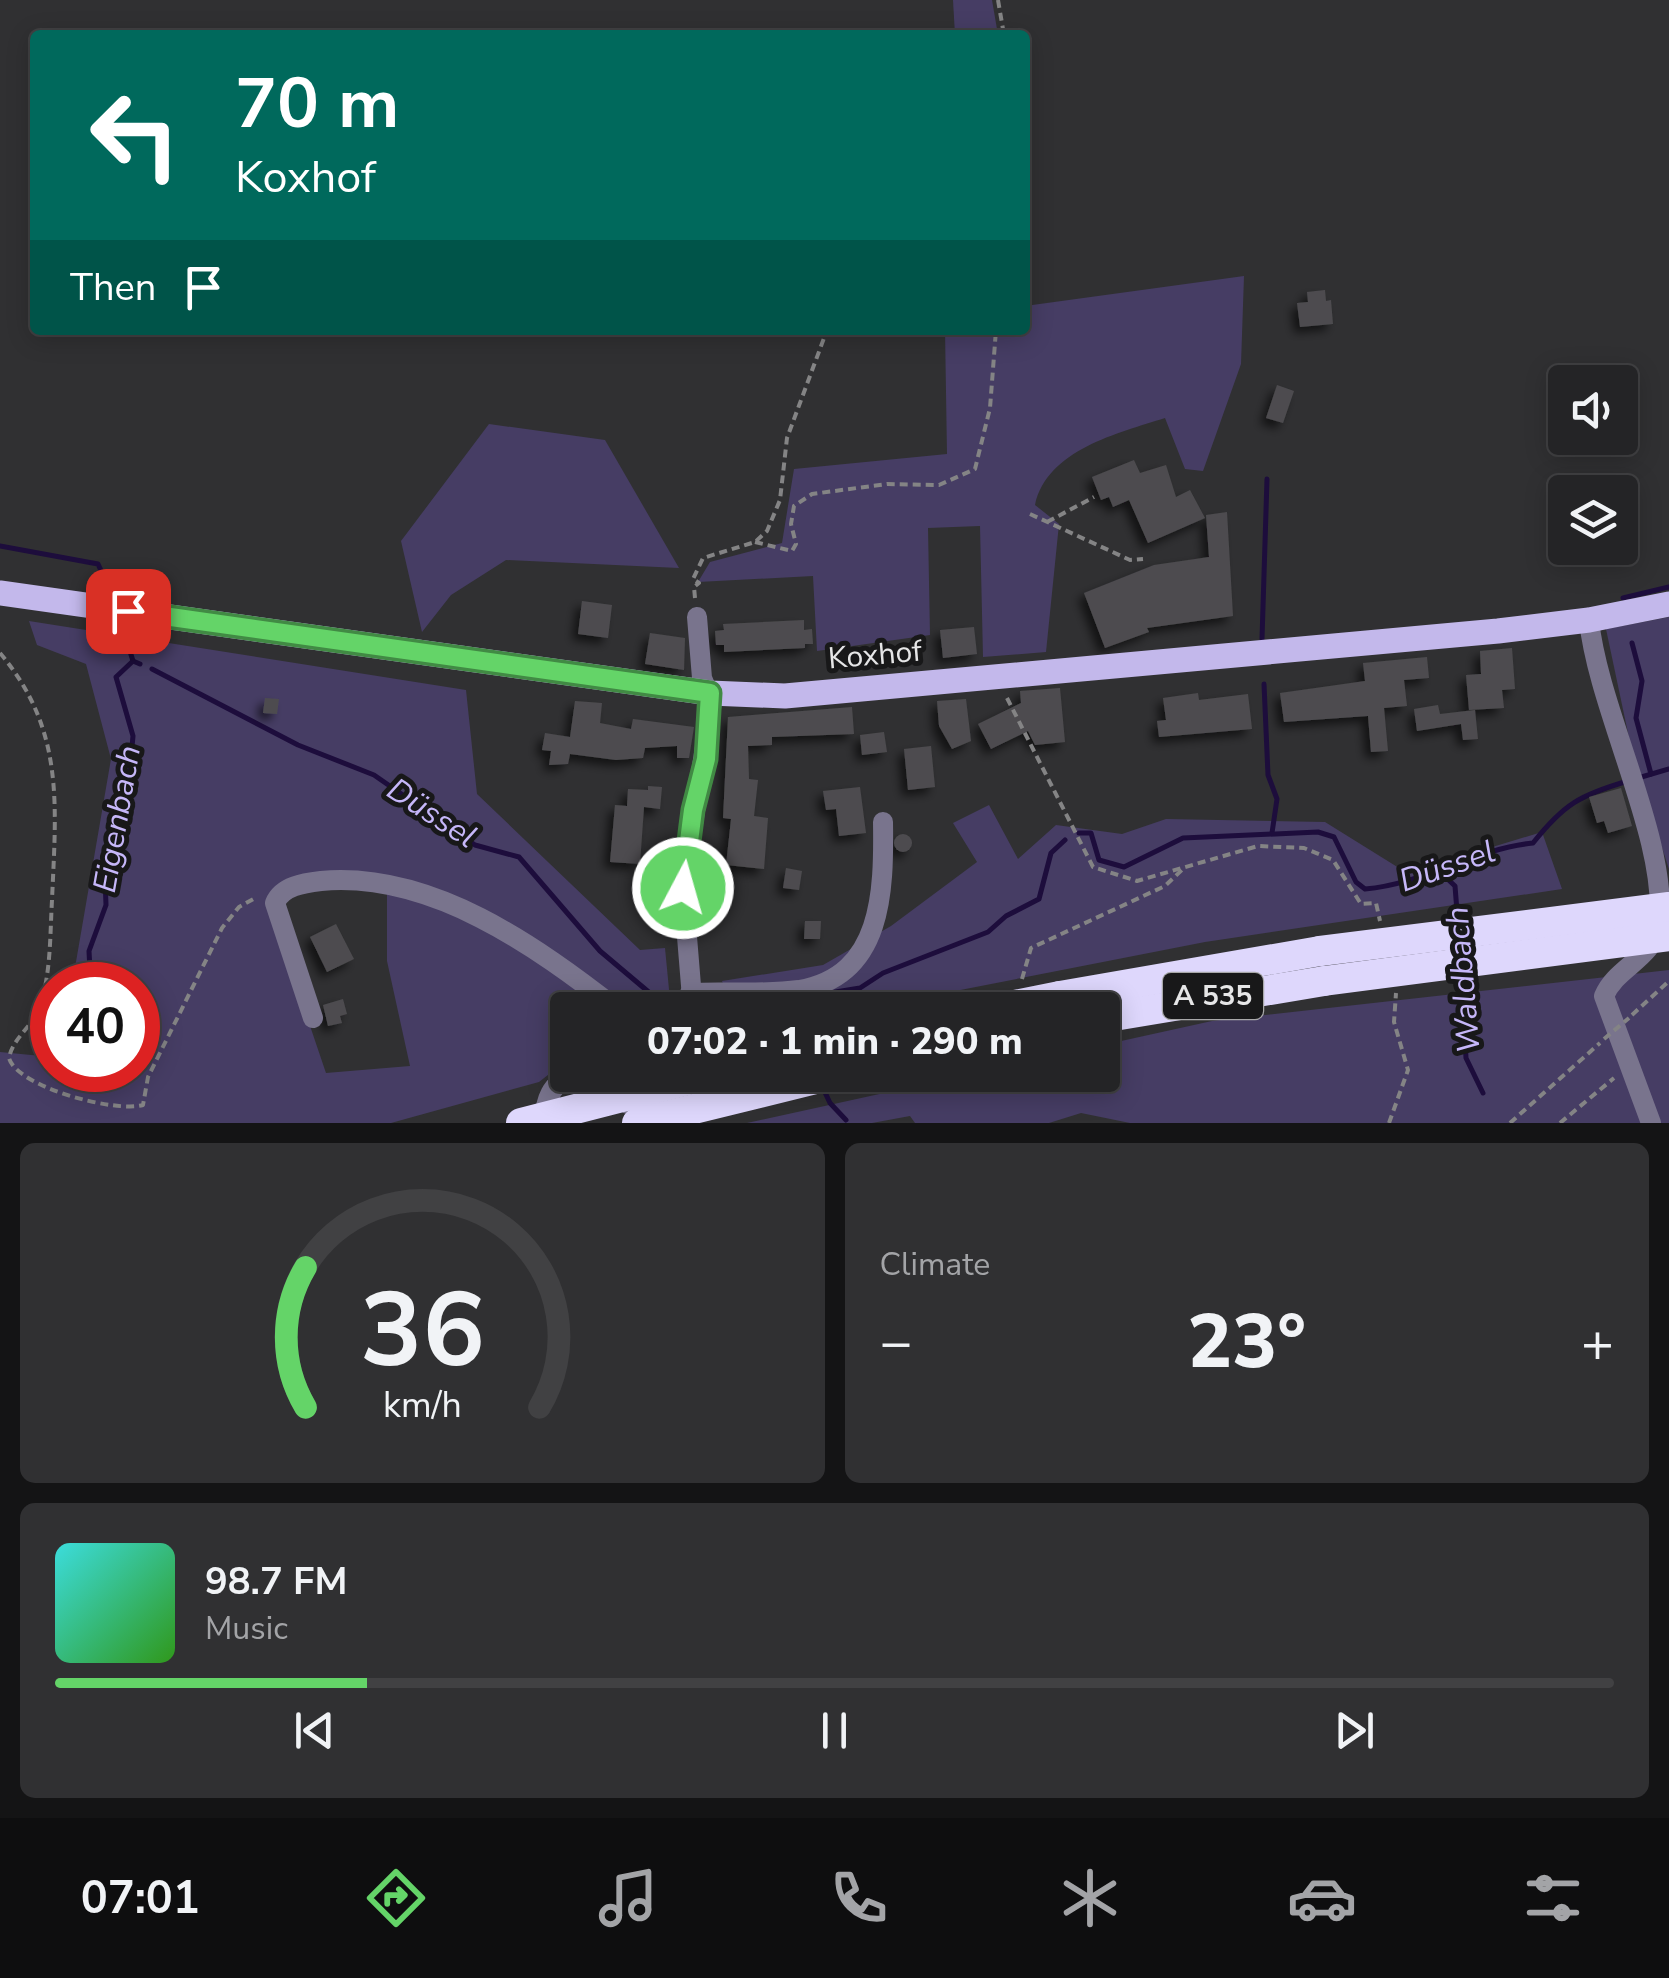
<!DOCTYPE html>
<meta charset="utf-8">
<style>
body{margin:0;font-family:"Nunito Sans",sans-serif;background:#303032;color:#f1f3f6;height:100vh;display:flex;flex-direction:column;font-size:38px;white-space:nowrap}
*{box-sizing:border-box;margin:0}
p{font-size:32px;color:#a3a4a7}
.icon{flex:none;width:55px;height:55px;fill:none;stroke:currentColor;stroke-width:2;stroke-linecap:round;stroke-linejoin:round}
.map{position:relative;height:1123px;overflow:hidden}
.details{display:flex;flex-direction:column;gap:20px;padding:20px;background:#141415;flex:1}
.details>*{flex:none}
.banner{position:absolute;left:30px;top:30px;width:1000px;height:305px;border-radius:10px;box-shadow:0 5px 25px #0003,0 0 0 2px #414143;background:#00695c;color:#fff;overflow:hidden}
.fabs{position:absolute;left:1548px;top:365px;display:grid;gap:20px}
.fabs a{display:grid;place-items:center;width:90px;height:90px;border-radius:10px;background:#242426;box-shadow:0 5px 25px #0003,0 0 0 2px #414143;font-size:50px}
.speed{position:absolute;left:30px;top:962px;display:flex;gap:20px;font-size:50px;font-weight:700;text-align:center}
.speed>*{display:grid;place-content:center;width:130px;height:130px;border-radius:50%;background:#242426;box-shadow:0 5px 25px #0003,0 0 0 2px #414143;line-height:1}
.speed .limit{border:15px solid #d22;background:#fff;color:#111}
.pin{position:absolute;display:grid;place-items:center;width:85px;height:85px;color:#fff;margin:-42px;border-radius:20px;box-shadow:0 5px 15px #0006}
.me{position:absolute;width:110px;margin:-55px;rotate:6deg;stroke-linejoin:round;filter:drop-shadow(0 0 8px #0008)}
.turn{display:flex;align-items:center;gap:35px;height:210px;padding:0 40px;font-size:45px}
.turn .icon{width:130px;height:130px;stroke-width:2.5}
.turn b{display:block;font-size:70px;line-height:85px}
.then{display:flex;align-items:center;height:95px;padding:0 40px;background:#0003;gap:20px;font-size:38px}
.big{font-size:75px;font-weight:800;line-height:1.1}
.details .card{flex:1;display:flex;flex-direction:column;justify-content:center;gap:15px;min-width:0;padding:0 35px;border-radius:15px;background:#303032}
.details .dial{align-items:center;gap:0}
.dial svg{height:260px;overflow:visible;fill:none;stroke:#414143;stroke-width:7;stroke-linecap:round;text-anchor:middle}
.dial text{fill:#f1f3f6;stroke:none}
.song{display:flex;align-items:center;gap:30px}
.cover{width:120px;height:120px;border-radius:15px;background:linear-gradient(135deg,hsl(180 70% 55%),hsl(110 70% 35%))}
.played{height:10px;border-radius:5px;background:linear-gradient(90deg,#64d468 20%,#414143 20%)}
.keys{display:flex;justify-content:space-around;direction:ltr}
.heat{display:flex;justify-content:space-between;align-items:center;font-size:55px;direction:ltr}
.details .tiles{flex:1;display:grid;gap:20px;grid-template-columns:1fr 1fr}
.card:last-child{grid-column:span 2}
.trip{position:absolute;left:550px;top:992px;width:570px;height:100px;border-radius:10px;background:#242426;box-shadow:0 5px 25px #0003,0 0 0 2px #414143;font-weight:800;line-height:100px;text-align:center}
.tabs{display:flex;height:160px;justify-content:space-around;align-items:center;background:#0e0e0f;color:#a3a4a7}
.tabs .icon{width:70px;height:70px}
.tabs .active{color:#64d468}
.tabs b{font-size:45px;color:#f1f3f6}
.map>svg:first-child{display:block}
.green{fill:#463d64;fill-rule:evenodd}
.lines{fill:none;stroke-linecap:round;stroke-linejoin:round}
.stream{stroke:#1d0d3c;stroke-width:5}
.building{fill:#4d4c4f;filter:url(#shadow)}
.path{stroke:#848485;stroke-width:4;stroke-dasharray:8 5;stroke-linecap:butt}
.minor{stroke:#79748d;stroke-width:20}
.major{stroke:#c3b8eb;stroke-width:25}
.highway{stroke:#ded7fc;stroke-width:30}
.path-bridge{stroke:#848485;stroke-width:4;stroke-dasharray:8 5;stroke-linecap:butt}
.highway-bridge{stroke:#ded7fc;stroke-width:30}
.route-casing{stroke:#418a44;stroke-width:25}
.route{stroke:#64d468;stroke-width:18}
.labels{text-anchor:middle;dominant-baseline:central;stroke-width:10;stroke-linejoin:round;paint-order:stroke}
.shield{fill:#181819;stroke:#a8a8a9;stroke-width:2.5}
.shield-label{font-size:28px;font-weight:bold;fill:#e6e6e7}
.street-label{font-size:30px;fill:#e6e6e7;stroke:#181819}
.water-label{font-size:32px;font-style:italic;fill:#c6b7f9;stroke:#181819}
</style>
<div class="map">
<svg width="1669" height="1123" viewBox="0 0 1669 1123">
<defs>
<filter id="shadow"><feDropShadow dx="-6" dy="6" stdDeviation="5" flood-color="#0009"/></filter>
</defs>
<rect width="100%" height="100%" fill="#303032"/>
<!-- green -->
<g class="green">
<path d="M953,0h39l6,35h-43z"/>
<path d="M1244,276l-3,88 -38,107 -18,-2 -20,-51c-47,15 -118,32 -130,87l24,19 -13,128 -63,5 -3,-131 -52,2 2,107 -113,16 -4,-75 -115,6 12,-20 72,-19 12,-74 153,-15 -2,-124h80v-24z"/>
<path d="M489,424l116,16 74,128 -173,-8 -55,35 -29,37 -21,-91z"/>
<path d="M1669,617v252l-34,-103 -29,-137z"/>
<path d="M29,621l437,69 11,104 163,156 25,-2 6,62h-103l-1,50 -28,22 -148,41h-391v-71l52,5v13h86v-85h-66l39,-226 -25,-95 -49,-19zM328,887l59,5v69l23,105 -84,7 -57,-168 22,-12z"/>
<path d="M989,805l29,54 38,-34 66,9 44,-15 159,3 82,51 135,-41 20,57 -357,53 -347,68h-125l-11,-29 101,-16 68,-39 86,-64 -24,-39z"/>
<path d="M1669,970v153h-539l-49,-10 -32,10h-134l-5,-7 -38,7h-125l219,-48h136l1,-30 109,-24z"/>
</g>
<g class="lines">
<!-- stream -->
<g class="stream">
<path d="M0,546l98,18 16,35"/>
<path d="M1623,598l46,-11"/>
<path d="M120,619l13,42 7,3"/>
<path d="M1262,639l5,-160"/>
<path d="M1632,643l10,38 -6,37 15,56"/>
<path d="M152,669l146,76 76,30 101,70 44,12 81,94 70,59"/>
<path d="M1264,684l4,91 9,24 -5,34"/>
<path d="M1638,778l31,-9"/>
<path d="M1079,833h12l8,27 25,7 59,-29 135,-6 16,5 22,45 9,7c59,-5 109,-40 168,-46 31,-39 47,-48 95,-62"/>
<path d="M1440,872l15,14 3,38"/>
<path d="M1462,975l4,83 17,35"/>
<path d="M84,985l6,-15 -1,-19 17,-46 -1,-27 23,-87 5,-55 -17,-59 17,-16"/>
<path d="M811,996l49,-8 23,-15 105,-41 18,-16 33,-17 12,-46 14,-13"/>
<path d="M736,1010l45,-8"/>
<path d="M87,1070v4"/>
<path d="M822,1086l8,17 16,17"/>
</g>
</g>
<!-- building -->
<g class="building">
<path d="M1325,290l1,11 5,-1 2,24 -33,3 -3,-24 11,-1 -1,-10z"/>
<path d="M1277,385l17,6 -11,32 -17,-5z"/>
<path d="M1134,460l6,13 26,-8 10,32 14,-7 15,28 -57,25 -19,-43 -16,7 -4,-10 -8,3 -9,-23z"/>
<path d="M1227,512l6,104 -86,12 2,4 -44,16 -21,-55 70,-28 55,-8 -3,-42z"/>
<path d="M582,601l30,4 -4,33 -30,-4z"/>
<path d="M804,620v10l8,-1 1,15h-8v4l-81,4v-7h-8l-1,-14 9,-1 -1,-6z"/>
<path d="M974,627l3,27 -34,4 -3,-28z"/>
<path d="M650,633l35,5 -1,32 -39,-6z"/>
<path d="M1512,648l3,41 -13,1 2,18 -35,2 -3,-35 15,-1 -1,-23z"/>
<path d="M1427,657l2,21 -25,2 3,26 -23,2 4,43 -17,1 -3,-36 -84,6 -4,-29 85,-12 -2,-18z"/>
<path d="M1060,688l5,54 -30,3 -7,-14 -37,18 -13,-25 43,-21 -1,-12z"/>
<path d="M1198,693l1,7 49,-6 4,35 -93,8 -2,-16 9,-1 -3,-22z"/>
<path d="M265,698l14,1 -2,15 -14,-1z"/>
<path d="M966,699l5,42 -19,8 -13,-23 -2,-25z"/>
<path d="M575,701l27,2 -2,20 31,6 2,-10 61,8 -5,31h-12v-12l-32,2 -2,10 -27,2 -46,-6 -2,10 -19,1 2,-14 -9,-1 3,-17 25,4z"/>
<path d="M1438,705l2,9 35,-4 3,29 -15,1 -2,-16 -44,7 -3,-22z"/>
<path d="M852,707l2,27 -82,3v8l-24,1 1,33 9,1 -4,36 14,2 -4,51 -38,-4 5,-46 -8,-1 5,-101z"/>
<path d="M884,732l3,20 -25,3 -2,-20z"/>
<path d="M931,746l4,41 -27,3 -4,-41z"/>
<path d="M648,786l14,1 -2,22 -16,-2 -4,57 -30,-2 5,-57 12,1 1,-17 20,1z"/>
<path d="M860,787l6,46 -27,3 -3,-27 -10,1 -3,-19z"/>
<path d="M1621,788l11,38 -24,7 -4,-12 -7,2 -8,-26z"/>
<circle cx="903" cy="843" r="9"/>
<path d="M786,868l16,3 -3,19 -16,-2z"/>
<path d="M805,921h16l-1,18h-16z"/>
<path d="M336,924l18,35 -27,13 -17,-35z"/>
<path d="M343,999l4,15 -7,2 2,7 -14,3 -5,-21z"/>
</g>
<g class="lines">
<!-- path -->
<g class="path">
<path d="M998,0l6,35"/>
<path d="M1030,514l100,46 13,-1"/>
<path d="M1047,522l47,-25"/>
<path d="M755,542l37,9 4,-7 -5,-20 3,-18 18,-12 75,-10 52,1 36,-16 15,-61 6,-78"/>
<path d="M695,598l-1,-11 5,-4 -6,-4 10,-21 52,-16 12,-11 13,-31 7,-62 40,-108"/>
<path d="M0,653c65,77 56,152 52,247 -2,35 -1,73 -12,106 -7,21 -27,31 -31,52 8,29 106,55 134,47l5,-28 74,-149 17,-21 18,-10"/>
<path d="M1007,698l86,169 44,14 121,-35 46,2 29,12 28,44 15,-1 4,18"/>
<path d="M1022,979l9,-31 134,-62 19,-18"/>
<path d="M1632,1015l37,-34"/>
<path d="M854,1083l49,-8"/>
<path d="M1389,1123l19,-53 -14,-48 2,-29"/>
<path d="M1510,1123l90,-80"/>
<path d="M1560,1123l54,-45"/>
</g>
<!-- minor -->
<g class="minor">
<path d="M1589,620c9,90 80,221 70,305 -6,34 -43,42 -55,71l47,127"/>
<path d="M690,993c36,-2 73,2 109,-3 84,-14 85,-99 84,-168"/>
<path d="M693,1010l-10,-122 29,-186 -10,-24 -5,-61"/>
<path d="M313,1018l-38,-115c7,-17 29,-20 46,-22 110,-10 215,65 297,129"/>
<path d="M606,1075l22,29"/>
<path d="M545,1123c-1,-22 6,-41 29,-48"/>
</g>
<!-- major -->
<path class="major" d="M0,593l710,100 75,3 713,-65 91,-11 80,-16"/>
<!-- highway -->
<g class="highway">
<path d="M1060,996l260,-45"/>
<path d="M1102,1018l222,-37"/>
</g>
<!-- path-bridge -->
<path class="path-bridge" d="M1604,1039l25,-21"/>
<!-- highway-bridge -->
<g class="highway-bridge">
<path d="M1320,951l349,-44"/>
<path d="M1324,981l345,-45"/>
<path d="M990,1010l70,-14"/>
<path d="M521,1123l187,-48"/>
<path d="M637,1123l195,-48"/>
</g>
</g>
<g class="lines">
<defs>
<path id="route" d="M128,611l582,82 -4,66 -13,51 -10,78"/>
</defs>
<!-- route casing -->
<use href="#route" class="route-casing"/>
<!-- route -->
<use href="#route" class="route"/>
</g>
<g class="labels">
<!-- shield labels -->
<rect class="shield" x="1163" y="973" width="100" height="46" rx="8"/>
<g class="shield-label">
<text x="1213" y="996">A 535</text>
</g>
<!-- street labels -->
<g class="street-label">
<text transform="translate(875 655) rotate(-5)">Koxhof</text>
</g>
<!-- water labels -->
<g class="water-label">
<text transform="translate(432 813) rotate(33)">Düssel</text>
<text transform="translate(117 819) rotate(-80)">Eigenbach</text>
<text transform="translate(1447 866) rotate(-19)">Düssel</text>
<text transform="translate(1463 980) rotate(-95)">Waldbach</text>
</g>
</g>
</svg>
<div class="fabs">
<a><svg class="icon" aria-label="sound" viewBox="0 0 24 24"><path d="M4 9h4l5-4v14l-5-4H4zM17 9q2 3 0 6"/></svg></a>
<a><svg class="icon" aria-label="layers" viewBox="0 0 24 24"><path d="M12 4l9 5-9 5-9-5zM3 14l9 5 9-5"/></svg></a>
</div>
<div class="speed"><div class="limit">40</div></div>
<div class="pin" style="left:128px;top:611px;background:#d93025"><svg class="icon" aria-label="arrive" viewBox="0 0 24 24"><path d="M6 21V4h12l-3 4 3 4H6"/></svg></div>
<svg class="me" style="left:683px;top:888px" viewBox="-20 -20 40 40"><circle r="17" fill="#64d468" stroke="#fff" stroke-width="3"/><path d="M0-11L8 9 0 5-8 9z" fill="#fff"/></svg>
<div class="trip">07:02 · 1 min · 290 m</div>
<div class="banner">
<div class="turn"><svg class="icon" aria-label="left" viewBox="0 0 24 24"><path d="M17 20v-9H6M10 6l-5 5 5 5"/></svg><div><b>70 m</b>Koxhof</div></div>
<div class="then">Then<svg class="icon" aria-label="arrive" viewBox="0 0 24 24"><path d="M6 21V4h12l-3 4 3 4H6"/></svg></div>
</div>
</div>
<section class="details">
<div class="tiles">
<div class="card dial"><svg viewBox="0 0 100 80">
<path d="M14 69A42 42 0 1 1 86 69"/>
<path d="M14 69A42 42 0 0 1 14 26" stroke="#64d468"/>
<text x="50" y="56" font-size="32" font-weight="700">36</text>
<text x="50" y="72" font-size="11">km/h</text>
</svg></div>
<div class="card"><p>Climate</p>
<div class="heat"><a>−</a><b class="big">23°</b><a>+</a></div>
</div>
<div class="card">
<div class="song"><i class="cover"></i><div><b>98.7 FM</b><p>Music</p></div></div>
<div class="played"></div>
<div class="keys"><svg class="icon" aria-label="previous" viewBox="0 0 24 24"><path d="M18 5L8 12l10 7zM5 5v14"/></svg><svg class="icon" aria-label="pause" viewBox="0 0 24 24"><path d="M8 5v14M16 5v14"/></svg><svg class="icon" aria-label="next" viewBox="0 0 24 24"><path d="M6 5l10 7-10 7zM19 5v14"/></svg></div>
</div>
</div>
</section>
<nav class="tabs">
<b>07:01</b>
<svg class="icon active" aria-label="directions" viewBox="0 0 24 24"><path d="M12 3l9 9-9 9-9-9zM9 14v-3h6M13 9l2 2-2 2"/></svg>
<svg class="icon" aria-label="music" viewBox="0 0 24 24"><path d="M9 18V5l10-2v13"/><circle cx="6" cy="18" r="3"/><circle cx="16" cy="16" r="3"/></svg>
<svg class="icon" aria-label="phone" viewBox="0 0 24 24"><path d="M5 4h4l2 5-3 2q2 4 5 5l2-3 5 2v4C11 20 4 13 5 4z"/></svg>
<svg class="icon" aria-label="climate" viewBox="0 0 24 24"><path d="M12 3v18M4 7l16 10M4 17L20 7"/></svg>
<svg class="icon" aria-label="car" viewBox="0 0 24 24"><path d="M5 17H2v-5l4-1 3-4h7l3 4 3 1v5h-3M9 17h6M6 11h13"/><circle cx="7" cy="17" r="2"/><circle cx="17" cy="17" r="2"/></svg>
<svg class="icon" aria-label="filters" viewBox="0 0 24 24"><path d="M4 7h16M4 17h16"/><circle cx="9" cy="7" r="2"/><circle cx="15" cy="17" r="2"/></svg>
</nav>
